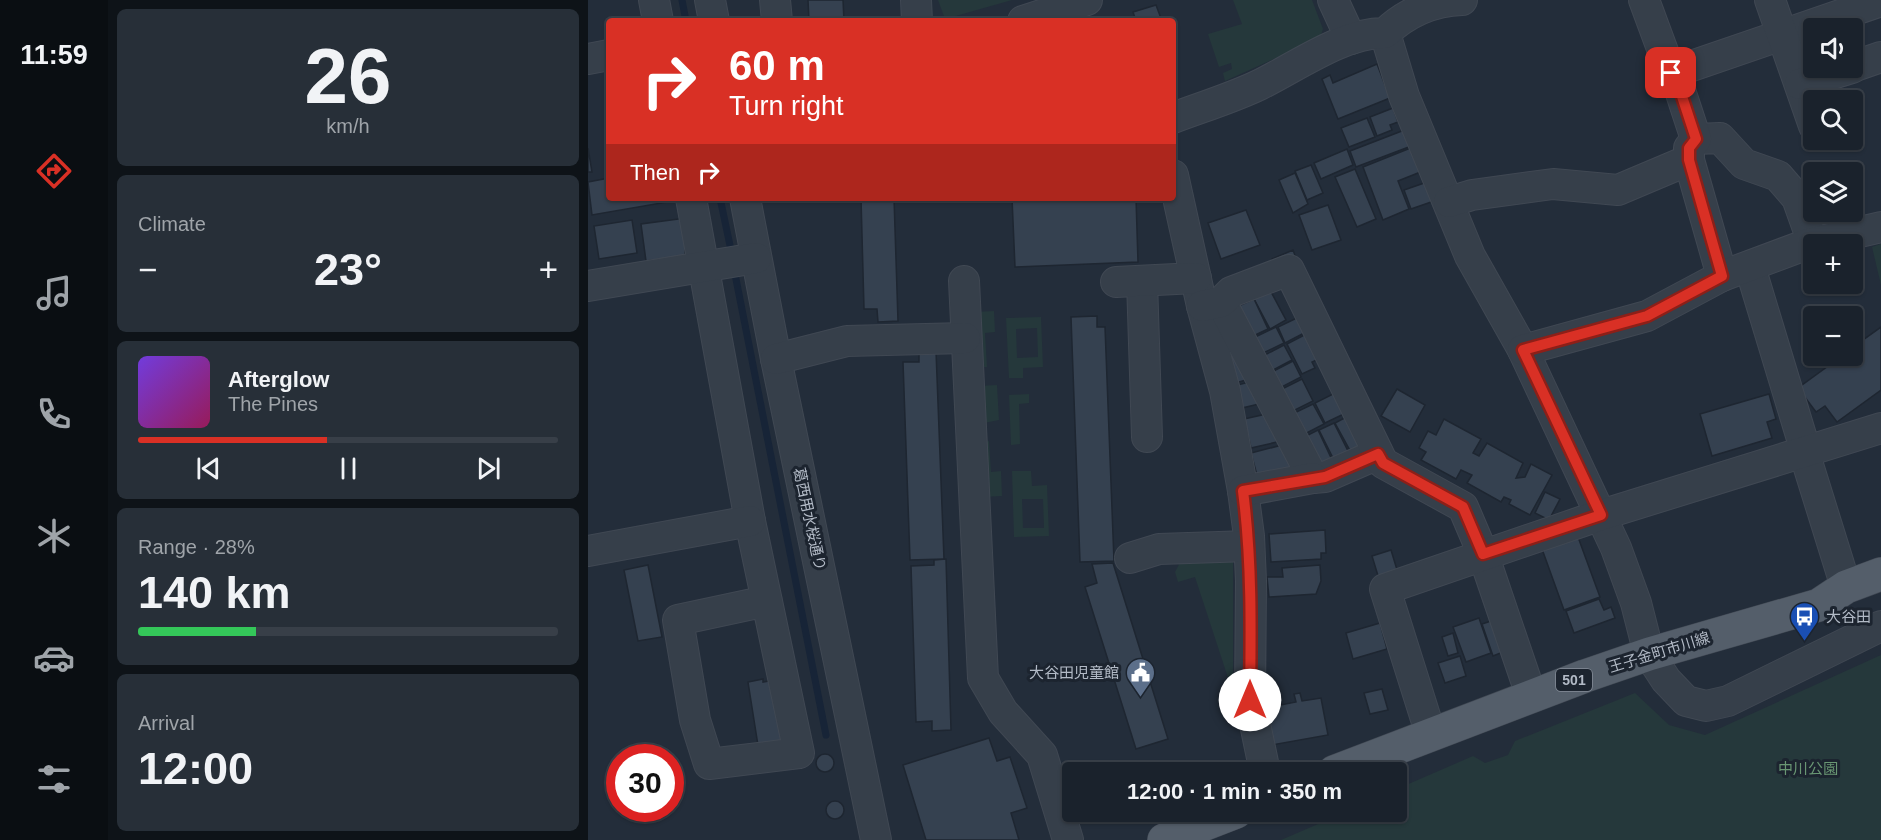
<!DOCTYPE html>
<meta charset="utf-8">
<style>
body{margin:0;font-family:Helvetica,"Noto Sans JP",sans-serif;background:#272f38;color:#f1f3f6;height:100vh;display:flex;flex-direction:column;font-size:22px;white-space:nowrap}
*{box-sizing:border-box;margin:0}
p{font-size:20px;color:#9fa4a9}
.icon{flex:none;width:33px;height:33px;fill:none;stroke:currentColor;stroke-width:2;stroke-linecap:round;stroke-linejoin:round}
.map{position:relative;flex:1;overflow:hidden}
.details{display:flex;flex-direction:column;gap:9px;padding:9px;background:#0e1318;width:480px}
.details>*{flex:none}
.banner{position:absolute;left:18px;top:18px;width:570px;height:183px;border-radius:6px;box-shadow:0 2px 4px #0004,0 0 0 2px #383f48;background:#d93025;color:#fff;overflow:hidden}
.tools{position:absolute;left:1215px;top:18px;display:grid;gap:12px}
.tools a{display:grid;place-items:center;width:60px;height:60px;border-radius:6px;background:#1a222c;box-shadow:0 2px 4px #0004,0 0 0 2px #383f48;font-size:30px}
.speed{position:absolute;left:18px;top:744px;display:flex;gap:12px;font-size:30px;font-weight:700;text-align:center}
.speed>*{display:grid;place-content:center;width:78px;height:78px;border-radius:50%;background:#1a222c;box-shadow:0 2px 4px #0004,0 0 0 2px #383f48;line-height:1}
.speed .limit{border:9px solid #d22;background:#fff;color:#111}
.pin{position:absolute;display:grid;place-items:center;width:51px;height:51px;color:#fff;margin:-26px;border-radius:12px;box-shadow:0 3px 9px #0006}
.me{position:absolute;width:66px;margin:-33px;rotate:0deg;stroke-linejoin:round;filter:drop-shadow(0 0 4px #0008)}
.turn{display:flex;align-items:center;gap:21px;height:126px;padding:0 24px;font-size:27px}
.turn .icon{width:78px;height:78px;stroke-width:2.5}
.turn b{display:block;font-size:42px;line-height:51px}
.then{display:flex;align-items:center;height:57px;padding:0 24px;background:#0003;gap:12px;font-size:22px}
.big{font-size:45px;font-weight:700;line-height:1.1}
.details .card{flex:1;display:flex;flex-direction:column;justify-content:center;gap:9px;min-width:0;padding:0 21px;border-radius:9px;background:#272f38}
.details .dial{align-items:center;gap:0}
.dial b{font-size:78px;line-height:1}
.song{display:flex;align-items:center;gap:18px}
.cover{width:72px;height:72px;border-radius:9px;background:linear-gradient(135deg,hsl(260 70% 55%),hsl(330 70% 35%))}
.played{height:6px;border-radius:3px;background:linear-gradient(90deg,#d93025 45%,#383f48 45%)}
.keys{display:flex;justify-content:space-around;direction:ltr}
.heat{display:flex;justify-content:space-between;align-items:center;font-size:33px;direction:ltr}
.charge{height:9px;border-radius:4px;background:linear-gradient(90deg,#34c759 28%,#383f48 0)}
.trip{position:absolute;left:474px;top:762px;width:345px;height:60px;border-radius:6px;background:#1a222c;box-shadow:0 2px 4px #0004,0 0 0 2px #383f48;font-weight:700;line-height:60px;text-align:center}
main{display:flex;flex:1;min-height:0}
.tabs{display:flex;flex-direction:column;width:108px;justify-content:space-around;align-items:center;background:#0a0e12;color:#9fa4a9}
.tabs .icon{width:42px;height:42px}
.tabs .current{color:#d93025}
.tabs b{font-size:27px;color:#f1f3f6}
.map>svg:first-child{display:block}
.green{fill:#25383b;fill-rule:evenodd}
.lines{fill:none;stroke-linecap:round;stroke-linejoin:round}
.stream{stroke:#172437;stroke-width:7}
.building{fill:#354150;stroke:#1e2631;stroke-width:1.5}
.minor-casing{stroke:#404853;stroke-width:32}
.major-casing{stroke:#404853;stroke-width:34}
.minor{stroke:#363f4a;stroke-width:30}
.major{stroke:#545e6a;stroke-width:33}
.route-casing{stroke:#8d1f18;stroke-width:15}
.route{stroke:#d93025;stroke-width:10}
.labels{text-anchor:middle;dominant-baseline:central;stroke-width:6;stroke-linejoin:round;paint-order:stroke}
.shield{fill:#1c242f;stroke:#858d99;stroke-width:1.5}
.shield-label{font-size:14px;font-weight:bold;fill:#b2bac6}
.street-label{font-size:15px;fill:#b2bac6;stroke:#1c242f}
.poi-label{font-size:15px;fill:#b2bac6;stroke:#1c242f;text-anchor:start}
.park-label{font-size:15px;fill:#699673;stroke:#1c242f}
</style>
<main>
<nav class="tabs">
<b>11:59</b>
<svg class="icon current" aria-label="directions" viewBox="0 0 24 24"><path d="M12 3l9 9-9 9-9-9zM9 14v-3h6M13 9l2 2-2 2"/></svg>
<svg class="icon" aria-label="music" viewBox="0 0 24 24"><path d="M9 18V5l10-2v13"/><circle cx="6" cy="18" r="3"/><circle cx="16" cy="16" r="3"/></svg>
<svg class="icon" aria-label="phone" viewBox="0 0 24 24"><path d="M5 4h4l2 5-3 2q2 4 5 5l2-3 5 2v4C11 20 4 13 5 4z"/></svg>
<svg class="icon" aria-label="climate" viewBox="0 0 24 24"><path d="M12 3v18M4 7l16 10M4 17L20 7"/></svg>
<svg class="icon" aria-label="car" viewBox="0 0 24 24"><path d="M5 17H2v-5l4-1 3-4h7l3 4 3 1v5h-3M9 17h6M6 11h13"/><circle cx="7" cy="17" r="2"/><circle cx="17" cy="17" r="2"/></svg>
<svg class="icon" aria-label="filters" viewBox="0 0 24 24"><path d="M4 7h16M4 17h16"/><circle cx="9" cy="7" r="2"/><circle cx="15" cy="17" r="2"/></svg>
</nav>
<section class="details">
<div class="card dial"><b>26</b><p>km/h</p></div>
<div class="card"><p>Climate</p>
<div class="heat"><a>−</a><b class="big">23°</b><a>+</a></div>
</div>
<div class="card">
<div class="song"><i class="cover"></i><div><b>Afterglow</b><p>The Pines</p></div></div>
<div class="played"></div>
<div class="keys"><svg class="icon" aria-label="previous" viewBox="0 0 24 24"><path d="M18 5L8 12l10 7zM5 5v14"/></svg><svg class="icon" aria-label="pause" viewBox="0 0 24 24"><path d="M8 5v14M16 5v14"/></svg><svg class="icon" aria-label="next" viewBox="0 0 24 24"><path d="M6 5l10 7-10 7zM19 5v14"/></svg></div>
</div>
<div class="card"><p>Range · 28%</p><b class="big">140 km</b><div class="charge"></div></div>
<div class="card"><p>Arrival</p><b class="big">12:00</b></div>
</section>
<div class="map">
<svg width="1293" height="840" viewBox="0 0 1293 840">
<rect width="100%" height="100%" fill="#232d3a"/>
<!-- green -->
<g class="green">
<path d="M350,0h74l-67,19z"/>
<path d="M645,0h79l11,29 -3,9 -95,43 -2,-8 9,-4 -1,-6 -12,4 -11,-33 34,-10z"/>
<path d="M1293,244v41l-9,-38z"/>
<path d="M406,311l1,21 -10,1 2,34h-11l-2,-55z"/>
<path d="M453,317l2,50 -20,1v10h-14l-3,-60zM449,328l1,29 -21,1 -1,-29z"/>
<path d="M409,385l2,35 -20,4 -2,-38z"/>
<path d="M441,394v9l-10,1 1,40 -9,1 -2,-50z"/>
<path d="M401,441l2,31 10,-1 1,25 -21,1 -1,-55z"/>
<path d="M424,471h19l1,15 15,-1 2,51 -35,1zM434,499h21l1,29h-21z"/>
<path d="M594,559l51,2v132l-38,-116 -17,5 -3,-10z"/>
<path d="M1293,655v185h-600l65,-28h50l1,-23 76,-33 12,7 23,-8 7,-14 120,-48 34,32 36,10z"/>
</g>
<g class="lines">
<!-- stream -->
<g class="stream">
<path d="M94,0l4,21"/>
<path d="M132,198l12,57"/>
<path d="M146,269l92,466"/>
</g>
</g>
<!-- building -->
<g class="building">
<path d="M220,0h35l1,21h-35z"/>
<path d="M568,5l6,16h-36l9,-3 -2,-6z"/>
<path d="M789,64l13,34 -52,21 -16,-40 8,-4 3,8z"/>
<path d="M805,108l5,14 -8,3 2,5 -15,6 -7,-19z"/>
<path d="M779,118l8,19 -26,10 -8,-19z"/>
<path d="M819,129l7,16 -58,22 -6,-16z"/>
<path d="M825,147l10,24 -25,10 11,28 -26,11 -20,-53z"/>
<path d="M0,148l4,24h-4z"/>
<path d="M759,149l6,16 -32,14 -7,-16z"/>
<path d="M723,165l12,28 -16,7 -12,-29z"/>
<path d="M767,169l21,50 -19,8 -22,-50z"/>
<path d="M707,173l13,31 -15,9 -14,-33z"/>
<path d="M21,178v20h63l1,3 -81,14 -4,-33z"/>
<path d="M842,181l7,19 -26,9 -7,-19z"/>
<path d="M273,198h33l4,123 -20,1 -1,-13h-13z"/>
<path d="M424,198h124l2,64 -123,5z"/>
<path d="M740,205l13,35 -29,10 -13,-35z"/>
<path d="M658,210l14,35 -39,14 -13,-36z"/>
<path d="M98,218l-1,38 -39,5 -5,-37z"/>
<path d="M44,220l5,33 -38,6 -5,-33z"/>
<path d="M705,250l3,8 -21,9 -3,-8z"/>
<path d="M681,288l17,32 -16,9 -17,-32z"/>
<path d="M666,299l14,30 -17,8 -15,-30z"/>
<path d="M715,315l7,15 -25,13 -7,-16z"/>
<path d="M509,316v11h8l9,234 -34,1 -9,-245z"/>
<path d="M688,327l8,16 -25,12 -8,-16z"/>
<path d="M1293,327v63l-44,32 -12,-16 -9,6 -18,-24 44,-32h10v-8z"/>
<path d="M722,332l13,25 -11,5 3,6 -13,6 -15,-30z"/>
<path d="M638,345l23,34 -13,4z"/>
<path d="M696,345l8,15 -23,12 -8,-15z"/>
<path d="M348,351l8,208 -34,1 -7,-198h16v-10z"/>
<path d="M705,361l8,16 -25,13 -8,-16z"/>
<path d="M714,379l11,22 -24,12 -11,-22z"/>
<path d="M666,381l5,23 -17,4 -5,-23z"/>
<path d="M809,389l28,16 -15,27 -29,-16z"/>
<path d="M747,393l11,20 -21,10 -10,-20z"/>
<path d="M1181,394l7,25 -9,3 5,16 -60,18 -12,-42z"/>
<path d="M725,404l11,20 -23,12 -11,-21z"/>
<path d="M683,413l6,29 -26,6 -7,-29z"/>
<path d="M762,415l16,32 -14,7 -17,-31z"/>
<path d="M856,419l37,20 -8,14 6,3 8,-13 36,20 -7,15 9,-1 6,-13 21,11 -22,40 -21,-11 2,-4 -7,-3 -3,5 -34,-19 5,-8 -11,-5 -5,9 -35,-19 5,-8 -7,-4 9,-17 8,4z"/>
<path d="M746,423l15,30 -15,7 -15,-30z"/>
<path d="M730,430l15,32 -16,5 -15,-29z"/>
<path d="M698,444l6,23 -34,12 -7,-26z"/>
<path d="M957,492l15,7 -11,21 -14,-7z"/>
<path d="M737,530l1,23h-5v6l-50,3 -2,-28z"/>
<path d="M990,537l22,60 -36,13 -22,-61z"/>
<path d="M803,550l7,23 -19,6 -7,-23z"/>
<path d="M358,559l5,171 -19,1v-10l-16,1 -5,-156 23,-1v-5z"/>
<path d="M525,563l55,176 -32,10 -51,-162 12,-4 -5,-19z"/>
<path d="M60,565l14,72 -24,4 -14,-71z"/>
<path d="M732,565l1,16 -5,13 -47,3 -2,-20h16l-1,-9z"/>
<path d="M1011,599l5,11 7,-3 4,11 -41,15 -8,-22z"/>
<path d="M891,618l12,35 -25,9 -13,-35z"/>
<path d="M909,619l11,31 -15,6 -11,-32z"/>
<path d="M792,623l7,26 -34,10 -7,-26z"/>
<path d="M865,633l5,20 -10,3 -6,-19z"/>
<path d="M872,656l6,20 -21,7 -7,-20z"/>
<path d="M175,679v3l17,-3 11,74 -31,5 -12,-76z"/>
<path d="M794,689l6,21 -18,4 -6,-21z"/>
<path d="M712,693l2,8 19,-3 7,37 -56,10 -5,-33 9,-2 -1,-4 21,-4 -2,-8z"/>
<path d="M401,738l8,23 13,-4 17,51 -16,5 8,27h-93l-23,-75z"/>
<circle cx="237" cy="763" r="9"/>
<circle cx="247" cy="810" r="9"/>
</g>
<g class="lines">
<defs>
<g id="minor">
<path d="M66,0l4,21"/>
<path d="M122,0l4,21"/>
<path d="M187,0l2,21"/>
<path d="M328,0l1,21"/>
<path d="M745,0l18,39"/>
<path d="M1056,0l27,73 210,-72"/>
<path d="M1182,0l44,126"/>
<path d="M435,21l64,-21"/>
<path d="M797,33l19,63 66,160 53,94 93,198 20,55 13,51 17,26 20,21 20,5 22,-5 153,-75"/>
<path d="M0,59l21,-4"/>
<path d="M1264,67l29,-10"/>
<path d="M1212,84l52,-16"/>
<path d="M585,118c29,-11 59,-20 86,-33 37,-18 85,-53 126,-52 21,-20 48,-32 77,-33"/>
<path d="M1108,139l24,-1 24,26 34,12 19,22 16,45"/>
<path d="M1101,160l33,116"/>
<path d="M585,175l29,131 23,85 18,100 6,45 2,45 -1,119 15,72"/>
<path d="M103,198l59,323 49,232 -90,11 -14,-44 -17,-100 89,-19"/>
<path d="M157,198l31,161 100,481"/>
<path d="M861,202l23,-7 81,-11 65,6 71,-30v-12l7,-9 -22,-67"/>
<path d="M1162,267l56,185"/>
<path d="M376,281l19,397 20,34 39,43 26,85"/>
<path d="M554,281l5,156"/>
<path d="M528,282l80,-4"/>
<path d="M0,286l168,-28"/>
<path d="M633,302l92,176 12,-1 53,-23"/>
<path d="M614,306l19,-4 10,-10 58,-22 94,193 80,44 20,47 48,141"/>
<path d="M935,350l124,-34 75,-40 86,-32 73,-17"/>
<path d="M188,359l71,-18 118,-3"/>
<path d="M1216,452l42,135"/>
<path d="M655,491l70,-13"/>
<path d="M0,551l162,-30"/>
<path d="M542,558l29,-9 90,-3"/>
<path d="M843,735l-46,-146 216,-74 280,-87"/>
</g>
<g id="major">
<path d="M746,772l251,-96 64,-22 170,-49 27,-18 35,-13"/>
<path d="M576,840l72,-28"/>
</g>
</defs>
<!-- minor casing -->
<use href="#minor" class="minor-casing"/>
<!-- major casing -->
<use href="#major" class="major-casing"/>
<!-- minor -->
<use href="#minor" class="minor"/>
<!-- major -->
<use href="#major" class="major"/>
</g>
<g class="lines">
<defs>
<path id="route" d="M662,700c1,-70 2,-139 -7,-209l82,-14 53,-23 5,9 80,44 20,47 118,-39 -78,-165 124,-34 75,-40 -33,-116v-12l7,-9 -22,-67 -3,1"/>
</defs>
<!-- route casing -->
<use href="#route" class="route-casing"/>
<!-- route -->
<use href="#route" class="route"/>
</g>
<!-- icons -->
<defs>
<symbol id="bus-pin" viewBox="-11 -11 22 30"><path d="M0 17L-7.5 6A9.5 9.5 0 1 1 7.5 6Z" fill="#1a4fb4" stroke="#1c242f"/><path d="M-5-6H5V4H4V6H2V4H-2V6H-4V4H-5ZM-3.5-4V0h7V-4ZM-3.5 1.2v1.5H-2V1.2ZM2 1.2v1.5H3.5V1.2Z" fill="#fff"/></symbol>
<symbol id="civic-pin" viewBox="-11 -11 22 30"><path d="M0 17L-7.5 6A9.5 9.5 0 1 1 7.5 6Z" fill="#5c6f8a" stroke="#1c242f"/><path d="M-.6-6.5H3V-4.5H.6V-3L4-1V1h2V6H-6V1h2V-1L-.6-3ZM-1.2 2.5V6h2.4V2.5Z" fill="#fff"/></symbol>
</defs>
<g fill-rule="evenodd">
<use href="#bus-pin" x="1200" y="600" width="33" height="45"/>
<use href="#civic-pin" x="536" y="656" width="33" height="45"/>
</g>
<g class="labels">
<!-- shield labels -->
<rect class="shield" x="968" y="669" width="36" height="22" rx="4.5"/>
<g class="shield-label">
<text x="986" y="680">501</text>
</g>
<!-- street labels -->
<g class="street-label">
<text transform="translate(222 519) rotate(78)">葛西用水桜通り</text>
<text transform="translate(1071 652) rotate(-17)">王子金町市川線</text>
</g>
<!-- poi labels -->
<g class="poi-label">
<text x="1238" y="616">大谷田</text>
<text x="531" y="672" text-anchor="end">大谷田児童館</text>
</g>
<!-- park labels -->
<g class="park-label">
<text x="1220" y="768">中川公園</text>
</g>
</g>
</svg>
<div class="tools">
<a><svg class="icon" aria-label="sound" viewBox="0 0 24 24"><path d="M4 9h4l5-4v14l-5-4H4zM17 9q2 3 0 6"/></svg></a>
<a><svg class="icon" aria-label="search" viewBox="0 0 24 24"><circle cx="10" cy="10" r="6"/><path d="M15 15l6 6"/></svg></a>
<a><svg class="icon" aria-label="layers" viewBox="0 0 24 24"><path d="M12 4l9 5-9 5-9-5zM3 14l9 5 9-5"/></svg></a>
<a>+</a>
<a>−</a>
</div>
<div class="speed"><div class="limit">30</div></div>
<div class="pin" style="left:1083px;top:73px;background:#d93025"><svg class="icon" aria-label="arrive" viewBox="0 0 24 24"><path d="M6 21V4h12l-3 4 3 4H6"/></svg></div>
<svg class="me" style="left:662px;top:700px" viewBox="-20 -20 40 40"><circle r="19" fill="#fff"/><path d="M0-13L10 11 0 6-10 11z" fill="#d93025"/></svg>
<div class="trip">12:00 · 1 min · 350 m</div>
<div class="banner">
<div class="turn"><svg class="icon" aria-label="right" viewBox="0 0 24 24"><path d="M7 20v-9h11M14 6l5 5-5 5"/></svg><div><b>60 m</b>Turn right</div></div>
<div class="then">Then<svg class="icon" aria-label="right" viewBox="0 0 24 24"><path d="M7 20v-9h11M14 6l5 5-5 5"/></svg></div>
</div>
</div>
</main>
